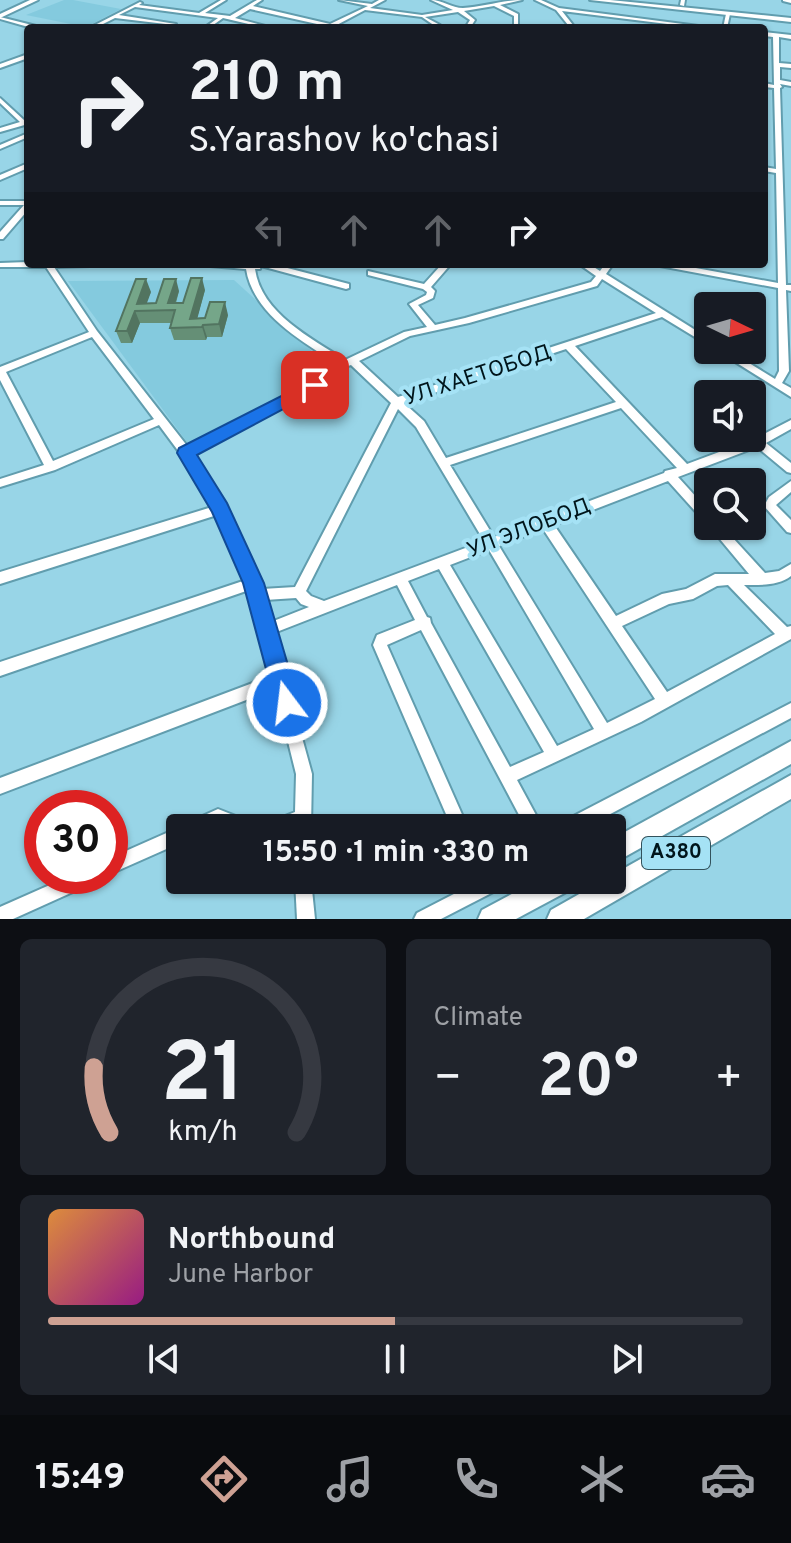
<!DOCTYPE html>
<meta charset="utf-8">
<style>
body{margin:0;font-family:Overpass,sans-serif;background:#20242c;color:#f1f3f6;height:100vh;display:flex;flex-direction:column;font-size:30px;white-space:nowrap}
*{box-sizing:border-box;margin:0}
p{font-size:26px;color:#9ea1a6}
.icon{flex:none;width:44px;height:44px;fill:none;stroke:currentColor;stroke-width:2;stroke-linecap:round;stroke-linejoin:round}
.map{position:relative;height:919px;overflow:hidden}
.drawer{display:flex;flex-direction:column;gap:20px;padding:20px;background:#0d0f14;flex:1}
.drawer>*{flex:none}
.top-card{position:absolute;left:24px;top:24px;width:744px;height:244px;border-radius:8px;box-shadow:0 2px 6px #0004;background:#171b24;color:#f1f3f6;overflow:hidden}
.needle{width:52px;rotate:95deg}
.buttons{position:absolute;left:694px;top:292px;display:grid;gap:16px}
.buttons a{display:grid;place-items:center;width:72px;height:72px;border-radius:8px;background:#171b24;box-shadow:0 2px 6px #0004;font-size:40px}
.speed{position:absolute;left:24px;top:790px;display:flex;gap:16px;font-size:40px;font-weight:700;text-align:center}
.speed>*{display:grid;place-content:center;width:104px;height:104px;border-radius:50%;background:#171b24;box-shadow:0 2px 6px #0004;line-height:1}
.speed .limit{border:12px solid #d22;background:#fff;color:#111}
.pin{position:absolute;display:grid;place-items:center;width:68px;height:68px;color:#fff;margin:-34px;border-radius:16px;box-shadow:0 4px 12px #0006}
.me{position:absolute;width:88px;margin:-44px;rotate:345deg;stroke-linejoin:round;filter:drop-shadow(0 0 6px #0008)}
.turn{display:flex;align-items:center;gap:28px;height:168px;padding:0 32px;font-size:36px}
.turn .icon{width:104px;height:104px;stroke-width:2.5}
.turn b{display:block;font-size:56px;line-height:68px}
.lanes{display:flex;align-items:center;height:76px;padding:0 32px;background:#0003;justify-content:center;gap:40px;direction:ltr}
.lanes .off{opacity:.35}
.big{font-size:60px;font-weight:700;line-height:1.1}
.drawer .tile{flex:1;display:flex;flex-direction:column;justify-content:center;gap:12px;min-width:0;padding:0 28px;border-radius:12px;background:#20242c}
.drawer .dial{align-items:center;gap:0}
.dial svg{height:208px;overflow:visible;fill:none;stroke:#363941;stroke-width:7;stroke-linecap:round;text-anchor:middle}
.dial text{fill:#f1f3f6;stroke:none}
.song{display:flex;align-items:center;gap:24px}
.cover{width:96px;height:96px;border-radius:12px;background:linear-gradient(135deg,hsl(30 70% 55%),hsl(310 70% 35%))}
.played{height:8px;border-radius:4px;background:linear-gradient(90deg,#cea193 50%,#363941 50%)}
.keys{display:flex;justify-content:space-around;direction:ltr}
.heat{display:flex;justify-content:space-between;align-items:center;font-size:44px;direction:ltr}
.drawer .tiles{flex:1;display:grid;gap:20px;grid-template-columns:1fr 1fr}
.tile:last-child{grid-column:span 2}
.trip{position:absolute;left:166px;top:814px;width:460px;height:80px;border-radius:8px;background:#171b24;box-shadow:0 2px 6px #0004;font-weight:700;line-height:80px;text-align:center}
.dock{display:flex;height:128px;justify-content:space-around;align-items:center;background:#090b0e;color:#9ea1a6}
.dock .icon{width:56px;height:56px}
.dock .active{color:#cea193}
.dock b{font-size:36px;color:#f1f3f6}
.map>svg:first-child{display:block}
.built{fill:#84cade}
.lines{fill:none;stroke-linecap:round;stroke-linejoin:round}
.minor-casing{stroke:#619dae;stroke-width:4}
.major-casing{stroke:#619dae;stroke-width:4}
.highway-casing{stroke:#619dae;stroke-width:4}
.minor{fill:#fff;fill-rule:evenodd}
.major{fill:#fff;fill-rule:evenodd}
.highway{fill:#fff;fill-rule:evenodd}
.wall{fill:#658f76}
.shaded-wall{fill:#527460}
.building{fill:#75a689;stroke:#527460;stroke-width:2}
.route{fill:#1a73e8;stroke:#114b97;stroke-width:2}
.labels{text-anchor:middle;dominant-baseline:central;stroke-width:8;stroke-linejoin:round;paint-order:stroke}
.shield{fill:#a5e2f5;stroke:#32525c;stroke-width:2}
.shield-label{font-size:20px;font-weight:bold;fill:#00151b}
.street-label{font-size:22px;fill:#00151b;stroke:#a5e2f5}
</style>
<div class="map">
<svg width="791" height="919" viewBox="0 0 791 919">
<rect width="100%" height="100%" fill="#98d5e7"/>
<!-- built -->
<g class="built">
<path d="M64,0h9l48,9 -35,18 -60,-12z"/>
<path d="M234,280l101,92 -146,73 -121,-164z"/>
</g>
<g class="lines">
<defs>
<g id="minor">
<path d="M221,0h5l-21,13 25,3 27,-16h5l-9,6 77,18 38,-18 -29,-6 33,4 7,-4h6l-15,8 52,7 31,-5 -22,-10c11,0 21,8 32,8 20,-1 39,-8 59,-8l-22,5 18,9v14h-4v-12l-20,-10 -30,5 11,9 -5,8h-5l5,-8 -12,-8 -33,5 15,8 -2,3h-5l2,-2 -13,-9 -57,-7 -32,17 -9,1 2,-2 -76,-17 -15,9 38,10h-8l-42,-10 -14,10h-5l14,-10 -83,-11 -16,8 57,9 -2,1 -59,-7 -20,10h-6l51,-26 2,1 -3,2 60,8z"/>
<path d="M535,0h6l18,8 155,20h-14l-138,-17 11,14 -2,3h-4l1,-3 -12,-15z"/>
<path d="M681,0h4l-1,6 -4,-1z"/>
<path d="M783,0h8v3l-8,-2z"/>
<path d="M728,13l2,1 -3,14h-4l3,-14z"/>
<path d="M0,17l40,10v1h-8l-32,-9z"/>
<path d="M764,32l27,3v4l-12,-2v26l12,1v4l-11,-1v13l11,2v4l-11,-2 2,3 -2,1 6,197h5v6l-5,-1 3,81 -7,12 9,5v9l-75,-47h12l47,29 4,-8 -1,-83 -118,-22 -4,-2h18l104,19 -2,-110 -12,-2v-4l12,2 -2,-81 -10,-1v-4l10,2 -1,-48 -9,-1z"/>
<path d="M28,54v4l-28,10v-4z"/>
<path d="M0,98l25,23 3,-1v4l-28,8v-4l20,-6 -20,-19z"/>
<path d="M28,133v4l-28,12v-4z"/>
<path d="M28,163v5l-28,12v-5z"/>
<path d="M0,201h28v9l-25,29h-3v-7l24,-27h-24z"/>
<path d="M28,262v2h66l-4,2 -36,1 43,64 91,116 149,-78 2,-4c-36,-23 -86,-51 -93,-96l-36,-3 -4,-2h66l77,20v4l-3,1 -85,-23 -1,3h-5c6,44 56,69 90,91l59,-28 23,-5 -18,-23 17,-9 1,-3 -4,-3 -55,-14v-4l56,13 18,-20h9l-20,23 4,4 -2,7 -15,7 17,20 30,-7 126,-36 5,-6 -17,-12h10l11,7 5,-7h8l-7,10 102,64v7l-46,-28 -87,29 112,118 67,-25 37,-19v9l-25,14 25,20v10l-4,-1 -30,-25 -79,30 30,33v13l-4,-2 -36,-40 -114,44 62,91 46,-22 24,-5 29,-15h34l-40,-48h13l43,47 14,-2 12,-7v12c-13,10 -31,9 -47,9l43,42 4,-1v13l-150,83 -124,58 26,48h-17l-105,-198 -34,15 81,183h-16l-79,-183 4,-10 38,-15 -18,-35 -123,48 11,40 4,6 -2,4 25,91 -1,54h-43l2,-6 25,-10 1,-38 -21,-85 -275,105v-16l271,-102 -22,-86 -249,86v-14l246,-82 -29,-65 -217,69v-12l212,-65 -30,-51 -23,-31 -104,45 -55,17v-8l44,-14 -44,-85v-13l89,-35 -43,-65h-46v-4zM602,279l54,34 -258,84 -39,-36 51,-25 59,-13 128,-37zM92,337l62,82 -101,42 -47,-89zM566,349l50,53 -170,56 -22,-37 -20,-18zM351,365l40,38 -96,184 -33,2 -38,-83 -31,-52 151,-81 4,-7zM621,408l56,60 -12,3 -1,2 -170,64 -44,-72zM398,409l18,18 68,114 -160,60 -13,-5 -5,-5zM543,529l112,170 -48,24 -108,-177zM489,550l105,179 -37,17 -107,-181zM439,569l105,183 -34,15 -79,-144 -1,-5 -3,-1 -19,-36zM728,585l47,49 -108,58 -45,-66 47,-22 24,-5 24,-13zM296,598l5,6 8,3 -38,15 -6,-22z"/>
<path d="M791,481v11l-15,13 15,15v13l-4,-1 -23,-26 5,-9z"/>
<path d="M791,703v15l-207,110h-24l2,-6z"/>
<path d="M218,809l33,13 2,6h-28l-7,-3 -5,3h-26l2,-6z"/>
<path d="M180,827l3,1h-3v15l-70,31v-16z"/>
<path d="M70,876h27l-2,6 -82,37h-13v-12z"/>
<path d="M295,880h16l4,39h-18z"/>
<path d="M481,880h26l-2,6 -64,33h-27l3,-6z"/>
</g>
<g id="major">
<path d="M30,0h8l-38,18v-4z"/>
<path d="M590,0h20l181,18v4z"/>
</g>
<g id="highway">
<path d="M791,741v23l-179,100v-25z"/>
<path d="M791,775v24l-207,120h-37l4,-9 53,-30h8v-5z"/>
<path d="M538,880h37l-3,9 -56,30h-38l4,-9z"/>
</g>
</defs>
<!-- minor casing -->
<use href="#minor" class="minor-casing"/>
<!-- major casing -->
<use href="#major" class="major-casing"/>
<!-- highway casing -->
<use href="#highway" class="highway-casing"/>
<!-- minor -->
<use href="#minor" class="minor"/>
<!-- major -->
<use href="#major" class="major"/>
<!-- highway -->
<use href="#highway" class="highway"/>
</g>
<!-- wall -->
<path class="wall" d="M205,290l-8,28 31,-3 -6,22h-15l-1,3h-32l-4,-12 1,-5h-31l-8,20h-11l-5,-12 35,-39 -5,11h10l23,-12 -3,12h7z"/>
<!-- shaded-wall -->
<g class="shaded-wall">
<path d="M202,278l3,12 -10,37 -5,-8z"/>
<path d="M146,279l5,13 -7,19 -7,-7z"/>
<path d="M176,279l3,12 -6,19 -5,-7z"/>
<path d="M225,302l3,13 -6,22 -3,-13z"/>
<path d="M135,311l5,12 -8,20 -5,-12z"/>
<path d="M203,325l4,12 -1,3 -4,-13z"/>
</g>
<!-- building -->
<path class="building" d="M191,278h11l-12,41 15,-1 5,-16h15l-6,22 -16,1 -1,2 -32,1 5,-18 -40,1 -8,20h-11l20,-52h10l-9,25 19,-1 8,-24h12l-8,24h15z"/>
<!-- route -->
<path class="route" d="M315,379l9,6 -3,4 -124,66 30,48 37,80 35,120 -3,8 -9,4 -8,-4 -4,-8 -32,-120 -31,-71 -35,-59 2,-5z"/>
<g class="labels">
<!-- shield labels -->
<rect class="shield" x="642" y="837" width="68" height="32" rx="6"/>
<g class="shield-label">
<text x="676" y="853">A380</text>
</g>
<!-- street labels -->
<g class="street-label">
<text transform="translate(478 376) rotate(-18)">УЛ ХАЕТОБОД</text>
<text transform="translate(529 529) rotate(-21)">УЛ ЭЛОБОД</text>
</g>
</g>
</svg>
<div class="buttons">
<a><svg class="needle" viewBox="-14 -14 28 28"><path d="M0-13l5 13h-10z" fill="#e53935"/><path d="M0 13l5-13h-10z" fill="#9ea1a6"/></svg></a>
<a><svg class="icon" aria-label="sound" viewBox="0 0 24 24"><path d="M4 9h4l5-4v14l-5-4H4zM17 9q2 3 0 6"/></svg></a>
<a><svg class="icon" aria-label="search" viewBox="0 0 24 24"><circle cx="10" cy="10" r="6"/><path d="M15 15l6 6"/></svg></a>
</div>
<div class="speed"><div class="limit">30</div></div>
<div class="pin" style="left:315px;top:385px;background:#d93025"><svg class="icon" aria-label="arrive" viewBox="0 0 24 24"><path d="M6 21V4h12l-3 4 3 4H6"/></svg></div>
<svg class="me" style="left:287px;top:703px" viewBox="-20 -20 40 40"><circle r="17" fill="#1a73e8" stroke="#fff" stroke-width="3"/><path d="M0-11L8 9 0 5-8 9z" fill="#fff"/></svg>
<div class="trip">15:50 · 1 min · 330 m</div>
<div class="top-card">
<div class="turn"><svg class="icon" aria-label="right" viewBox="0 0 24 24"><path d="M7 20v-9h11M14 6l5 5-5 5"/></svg><div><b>210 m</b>S.Yarashov ko'chasi</div></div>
<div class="lanes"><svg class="icon off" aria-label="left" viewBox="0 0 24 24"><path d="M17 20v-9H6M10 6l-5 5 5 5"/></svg><svg class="icon off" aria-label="ahead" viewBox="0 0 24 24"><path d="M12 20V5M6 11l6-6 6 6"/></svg><svg class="icon off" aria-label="ahead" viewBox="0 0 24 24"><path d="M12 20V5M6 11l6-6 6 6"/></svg><svg class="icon" aria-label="right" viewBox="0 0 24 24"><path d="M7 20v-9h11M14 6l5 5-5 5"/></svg></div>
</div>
</div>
<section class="drawer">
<div class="tiles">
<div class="tile dial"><svg viewBox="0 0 100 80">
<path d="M14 69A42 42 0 1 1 86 69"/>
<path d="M14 69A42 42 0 0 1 8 44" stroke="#cea193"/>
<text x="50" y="56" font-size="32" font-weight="700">21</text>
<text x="50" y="72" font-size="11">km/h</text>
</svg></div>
<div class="tile"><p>Climate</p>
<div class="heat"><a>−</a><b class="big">20°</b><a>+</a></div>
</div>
<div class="tile">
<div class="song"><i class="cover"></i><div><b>Northbound</b><p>June Harbor</p></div></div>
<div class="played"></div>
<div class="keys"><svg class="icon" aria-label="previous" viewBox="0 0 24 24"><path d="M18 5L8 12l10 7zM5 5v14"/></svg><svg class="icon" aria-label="pause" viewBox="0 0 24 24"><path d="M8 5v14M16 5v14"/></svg><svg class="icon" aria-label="next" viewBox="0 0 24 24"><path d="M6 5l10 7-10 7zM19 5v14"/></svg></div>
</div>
</div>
</section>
<nav class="dock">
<b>15:49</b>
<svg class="icon active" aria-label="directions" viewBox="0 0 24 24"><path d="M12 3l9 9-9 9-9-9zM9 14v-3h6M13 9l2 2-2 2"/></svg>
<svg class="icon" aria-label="music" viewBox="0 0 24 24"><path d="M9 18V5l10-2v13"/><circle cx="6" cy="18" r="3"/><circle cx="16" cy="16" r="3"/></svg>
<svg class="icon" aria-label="phone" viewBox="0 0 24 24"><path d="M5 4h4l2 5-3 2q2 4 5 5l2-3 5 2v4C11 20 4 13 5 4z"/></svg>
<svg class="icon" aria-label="climate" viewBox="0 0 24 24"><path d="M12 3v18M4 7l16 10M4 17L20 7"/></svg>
<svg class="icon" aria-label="car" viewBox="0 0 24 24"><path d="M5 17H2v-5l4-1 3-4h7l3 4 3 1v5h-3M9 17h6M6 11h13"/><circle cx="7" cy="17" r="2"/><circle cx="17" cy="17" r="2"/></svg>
</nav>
